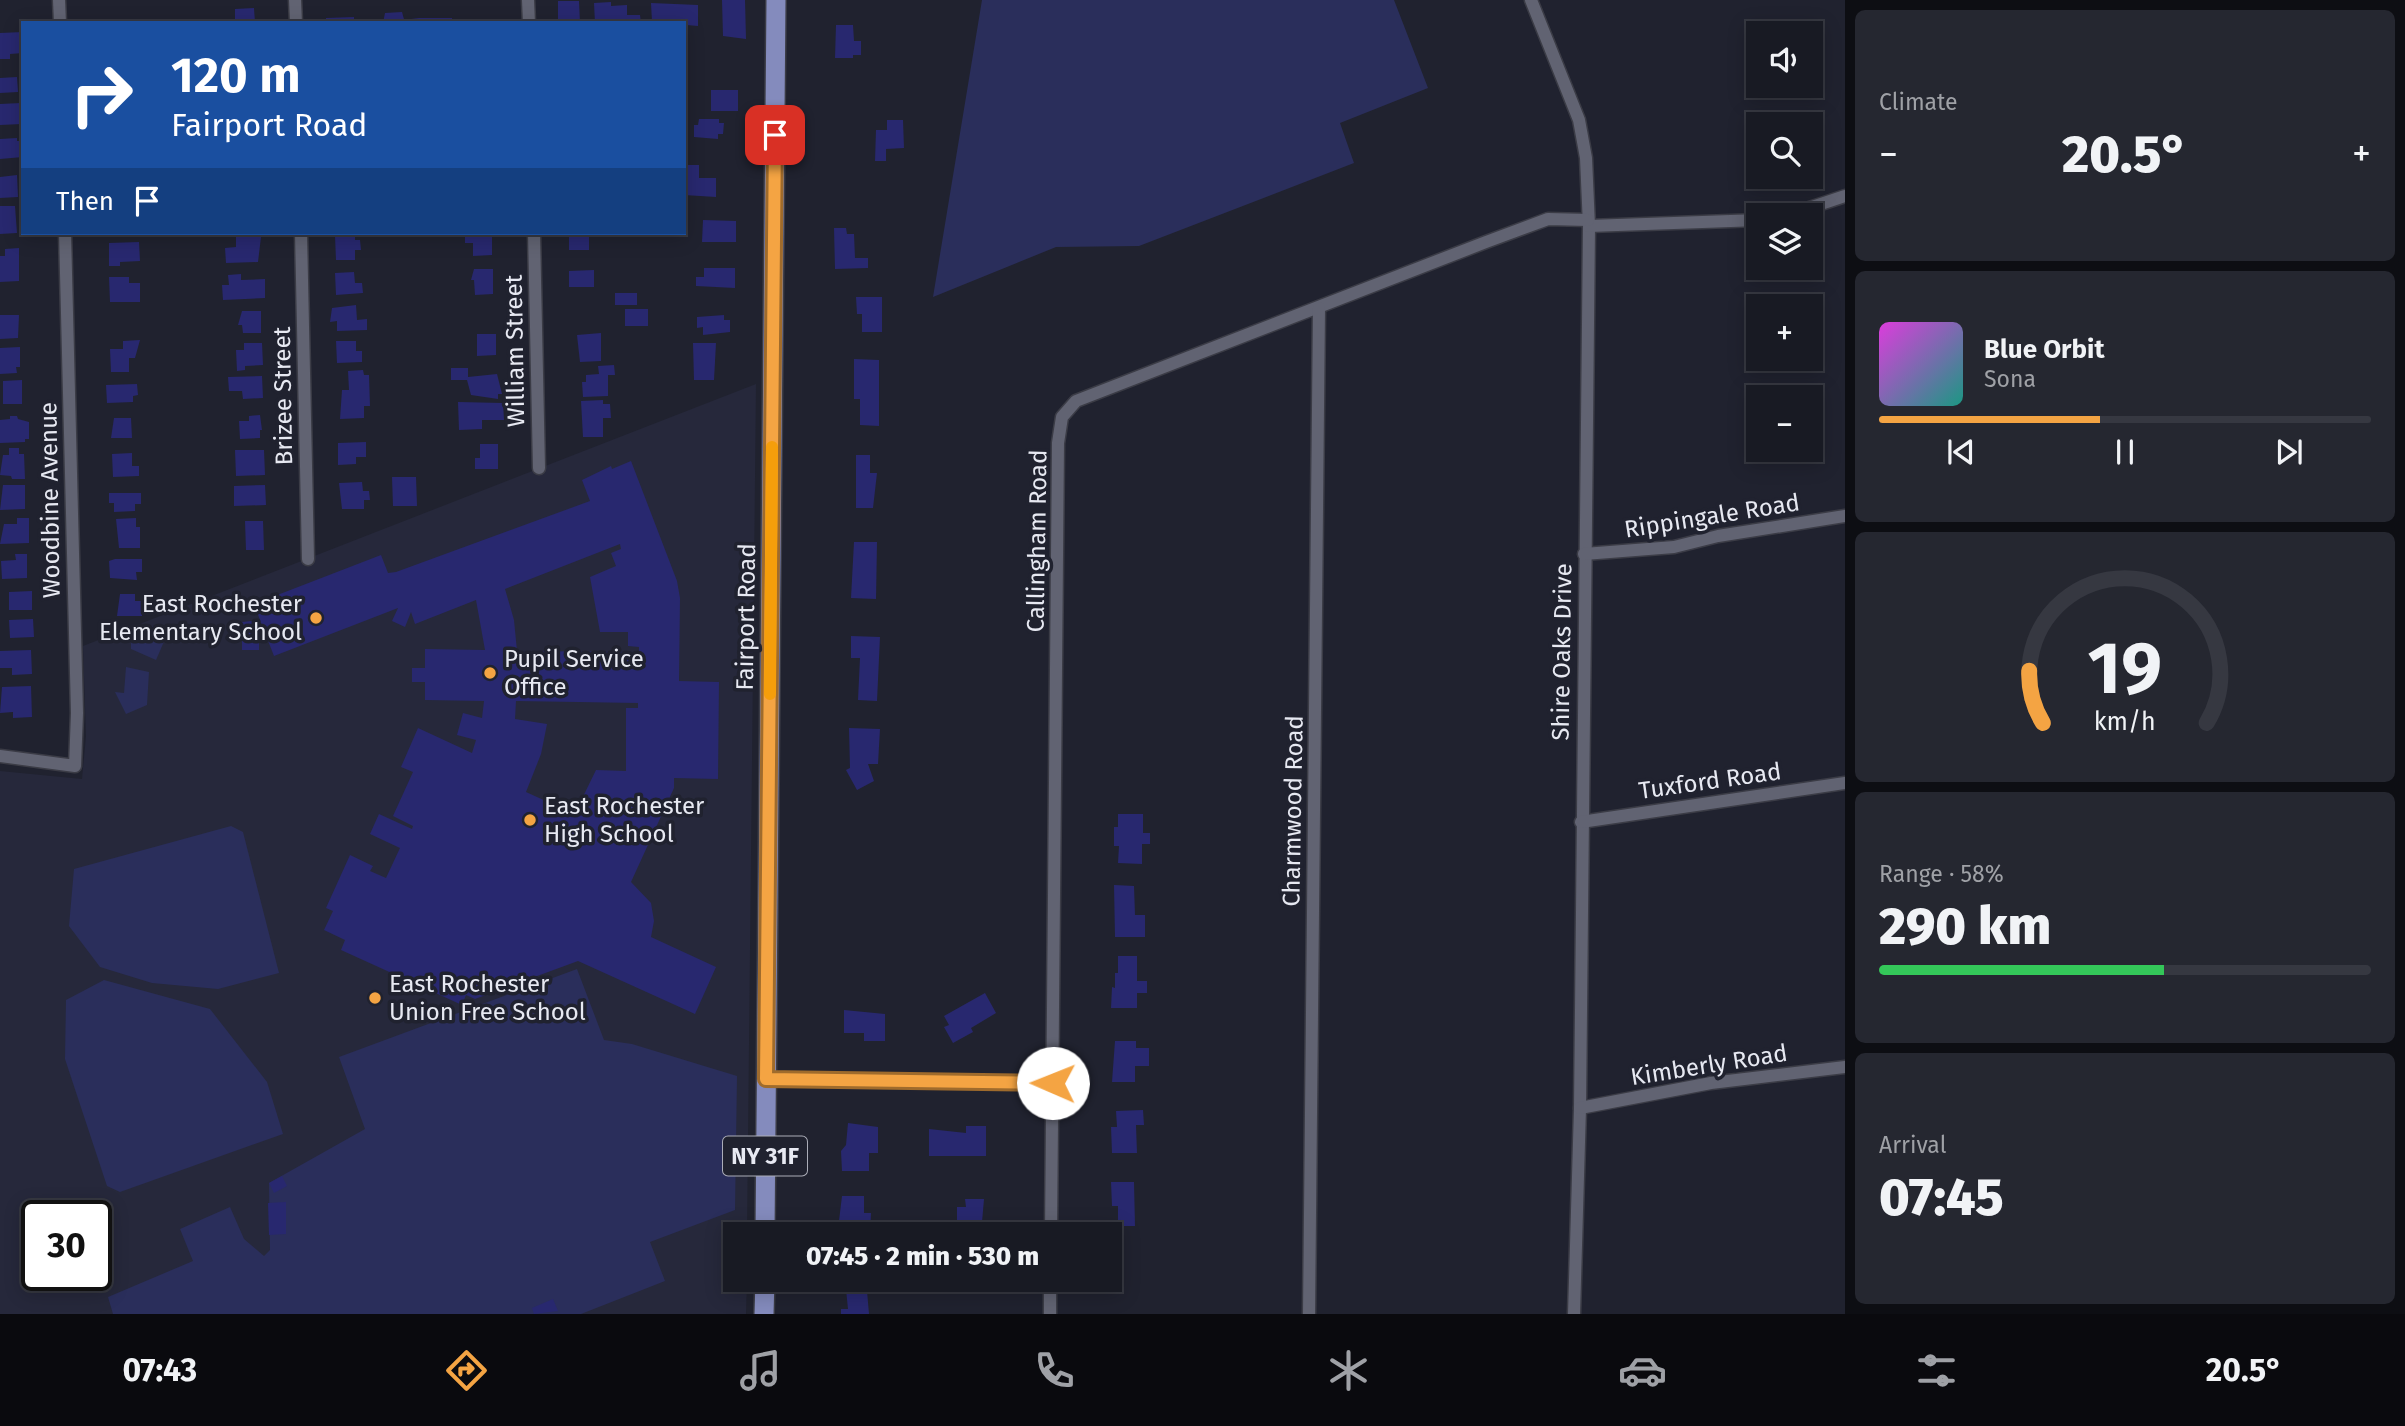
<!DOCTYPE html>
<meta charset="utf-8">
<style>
body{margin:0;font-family:"Fira Sans",sans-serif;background:#252730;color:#f1f3f6;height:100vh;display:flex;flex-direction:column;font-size:26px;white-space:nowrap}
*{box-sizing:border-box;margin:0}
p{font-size:23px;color:#9fa1a6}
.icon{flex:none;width:38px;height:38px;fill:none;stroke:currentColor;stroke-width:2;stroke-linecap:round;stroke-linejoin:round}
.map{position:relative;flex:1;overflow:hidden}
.side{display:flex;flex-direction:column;gap:10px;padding:10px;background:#0d0e13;width:560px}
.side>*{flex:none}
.hud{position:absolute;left:21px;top:21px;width:665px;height:214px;border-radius:0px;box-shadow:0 4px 18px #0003,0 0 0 2px #363841;background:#1a4fa0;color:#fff;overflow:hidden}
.fabs{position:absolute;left:1746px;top:21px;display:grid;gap:14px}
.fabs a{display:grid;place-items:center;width:77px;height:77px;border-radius:0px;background:#181a23;box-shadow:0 4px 18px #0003,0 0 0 2px #363841;font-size:35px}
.speed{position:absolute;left:21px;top:1200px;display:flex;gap:14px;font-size:35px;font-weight:700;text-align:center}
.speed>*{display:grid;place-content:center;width:91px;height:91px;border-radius:50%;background:#181a23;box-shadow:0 4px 18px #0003,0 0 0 2px #363841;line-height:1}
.speed .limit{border:4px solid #111;border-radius:10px;background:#fff;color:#111}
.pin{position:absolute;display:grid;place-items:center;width:60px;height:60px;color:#fff;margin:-30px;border-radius:14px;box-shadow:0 4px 10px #0006}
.me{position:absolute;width:77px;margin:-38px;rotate:271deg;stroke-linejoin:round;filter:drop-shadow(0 0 5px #0008)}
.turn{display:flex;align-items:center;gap:24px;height:147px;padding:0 35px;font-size:32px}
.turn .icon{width:91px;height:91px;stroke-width:2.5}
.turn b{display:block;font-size:49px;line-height:60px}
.then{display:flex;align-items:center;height:66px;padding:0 35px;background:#0003;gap:14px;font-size:26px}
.big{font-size:52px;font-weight:800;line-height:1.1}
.side .widget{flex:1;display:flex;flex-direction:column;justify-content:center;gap:10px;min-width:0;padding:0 24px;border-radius:10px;background:#252730}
.side .dial{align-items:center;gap:0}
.dial svg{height:182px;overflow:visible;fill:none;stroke:#363841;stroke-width:7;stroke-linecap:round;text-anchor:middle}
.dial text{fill:#f1f3f6;stroke:none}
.song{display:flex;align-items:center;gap:21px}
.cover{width:84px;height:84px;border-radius:10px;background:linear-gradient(135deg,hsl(300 70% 55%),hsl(170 70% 35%))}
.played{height:7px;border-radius:4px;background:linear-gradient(90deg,#f4a443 45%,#363841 45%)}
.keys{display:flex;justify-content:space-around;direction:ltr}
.heat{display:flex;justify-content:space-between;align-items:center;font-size:38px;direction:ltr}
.charge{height:10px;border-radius:5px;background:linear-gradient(90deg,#34c759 58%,#363841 0)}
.trip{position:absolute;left:723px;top:1222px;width:399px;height:70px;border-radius:0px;background:#181a23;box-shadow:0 4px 18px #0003,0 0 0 2px #363841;font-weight:800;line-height:70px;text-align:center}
.tab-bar{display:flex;height:112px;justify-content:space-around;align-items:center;background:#0a0a0e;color:#9fa1a6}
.tab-bar .icon{width:49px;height:49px}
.tab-bar .current{color:#f4a443}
.tab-bar b{font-size:32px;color:#f1f3f6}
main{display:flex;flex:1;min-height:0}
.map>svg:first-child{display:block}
.built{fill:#26283b;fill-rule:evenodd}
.green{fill:#2a2e5b}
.building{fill:#28286f;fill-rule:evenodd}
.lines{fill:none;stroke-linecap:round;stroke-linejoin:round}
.minor-casing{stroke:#3b3c46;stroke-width:15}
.primary-casing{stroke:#3b3c46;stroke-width:22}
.minor{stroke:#616372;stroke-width:12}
.primary{stroke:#848bbd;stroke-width:19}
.route-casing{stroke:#9f6b2c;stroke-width:18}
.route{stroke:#f4a443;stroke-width:12}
.slow{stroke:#f59e0b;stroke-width:12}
.poi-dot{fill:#f4a443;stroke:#20222f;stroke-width:2.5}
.labels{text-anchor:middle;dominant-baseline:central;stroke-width:7;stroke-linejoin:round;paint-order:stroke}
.shield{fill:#20222f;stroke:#abadb8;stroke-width:2}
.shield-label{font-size:23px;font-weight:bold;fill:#e7e9f2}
.street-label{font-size:24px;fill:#e7e9f2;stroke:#20222f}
.poi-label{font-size:24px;fill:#e7e9f2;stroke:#20222f;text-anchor:start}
</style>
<main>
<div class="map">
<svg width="1845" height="1314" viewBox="0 0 1845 1314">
<rect width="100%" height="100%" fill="#20222f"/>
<!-- built -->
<path class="built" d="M756,384l-9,850h-12v45h12l-1,35h-746v-543l82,8 4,-43 -3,-90zM37,1216h59v60h-59z"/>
<!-- green -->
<g class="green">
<path d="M982,0h412l34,88 -88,35 14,40 -215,83 -83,1 -123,50z"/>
<path d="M156,625l10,12 -10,23 -25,-11v-11l9,-7z"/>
<path d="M126,667l23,5 -2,33 -21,9 -11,-22 9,1z"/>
<path d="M231,826l12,6 36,141 -61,16 -66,-6 -52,-16 -31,-41 5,-57z"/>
<path d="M577,969l27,71 28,4 105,32 -2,134 -85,32 15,39 -84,33h-468l-5,-17 85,-36 -13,-32 50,-22 14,32 20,17 6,-6 -1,-67 96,-54 -26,-72z"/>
<path d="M104,980l106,29 57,73 16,52 -163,58 -13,-6 -42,-127 1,-59z"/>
</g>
<!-- building -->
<g class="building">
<path d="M722,0h23l1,39 -23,-3z"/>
<path d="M558,1h21l1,22h-22z"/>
<path d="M611,2v4l16,-1v10h13l1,8h-46l-1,-20z"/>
<path d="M651,3l47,2v21l-46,-4z"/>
<path d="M254,8l1,15h-20v-14z"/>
<path d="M402,12l3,11h-22l2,-10z"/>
<path d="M354,17v6h-28v-5z"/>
<path d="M419,18h33v5h-41v-4z"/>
<path d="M836,25h17l1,16h7v14h-8v3h-18z"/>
<path d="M23,32v21l-13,1v5h-10v-26z"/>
<path d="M17,77l1,15 -18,1v-15z"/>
<rect x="711" y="90" width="27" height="21"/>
<path d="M21,103l1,21 -22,1v-21z"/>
<path d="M699,119h20v4h5l-1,11h-5v5l-24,-2v-12h4z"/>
<path d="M887,120h16l1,28 -18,1v12h-11l1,-31h11z"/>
<path d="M17,138v3h6v16l-23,2v-20z"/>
<path d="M684,165h15v13h17v19l-32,-2z"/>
<path d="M17,175l1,22 -18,1v-21z"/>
<path d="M0,206h15l2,27 -17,1z"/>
<path d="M703,220l33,1v21h-34z"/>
<path d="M834,228h12l1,6h7l1,24h13v10l-33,1z"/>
<path d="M465,233h27v22l-19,1v-13h-8z"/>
<rect x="569" y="233" width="20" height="17"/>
<path d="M355,235v5h5l1,10h-6v10h-19l-1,-24z"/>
<path d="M236,237h25l-3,25 -32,1 -1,-15 11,-1z"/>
<path d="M139,242l1,19 -20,1v4h-11v-23z"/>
<path d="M19,248v33l-19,1v-26h5v-7z"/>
<path d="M704,268h31v20l-39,-2v-9h8z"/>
<path d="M474,269h19v25l-18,1 -1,-15h-3z"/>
<path d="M594,270v17h-25v-16z"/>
<path d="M354,272l1,11h7l1,10 -27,2 -1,-22z"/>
<path d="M241,274v6l24,-1v19l-42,2 -1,-15h7l-1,-10z"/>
<path d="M109,277h20v6h11v19h-30z"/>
<rect x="615" y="293" width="22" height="12"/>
<path d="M856,297h26v35h-20v-18h-5z"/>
<path d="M356,305l1,15 10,-1v11l-30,1v-10l-7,1 2,-14z"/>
<rect x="625" y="309" width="23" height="17"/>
<path d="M242,311h19v22h-18l-1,-8h-4z"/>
<path d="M0,315h19l-1,23 -18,1z"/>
<path d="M724,315v5h6v12l-27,3v-8l-6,1v-11z"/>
<path d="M601,333v28l-21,1 -3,-27z"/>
<path d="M477,334h19v21l-19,1z"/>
<path d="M140,340l-5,18h-6v14h-18l-1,-23h13v-8z"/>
<path d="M336,341h20v10h6v11l-25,1z"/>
<path d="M244,343h18l1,22 -18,1v4l-8,1 -1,-21h8z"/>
<path d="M693,343h23l-2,37h-20z"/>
<path d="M20,347v20h-4l1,6 -17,1v-26z"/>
<path d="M854,359l25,1v66l-19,-1v-26h-6z"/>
<path d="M614,365l1,10h-7v21l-25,1 -1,-15h4v-7l13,-1 -1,-8z"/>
<path d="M451,368h17v9l29,-3 5,20h-4v5l-27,-4 -4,-15h-16z"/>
<path d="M363,370l1,5h5l1,31h-6v12l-24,1 2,-29h7l-1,-19z"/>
<path d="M262,376l1,22 -20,1 -1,-8h-13l-1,-14z"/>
<path d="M22,380v24h-19v-23z"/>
<path d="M137,384l1,11 -5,1v6l-26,1 -1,-18z"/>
<path d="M603,400v4h7l1,14h-8v19h-20l-2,-36z"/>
<path d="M458,402l45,1 1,17h-22v9l-23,1z"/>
<path d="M260,415l2,15h-2v8l-20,1 -1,-18h10v-5z"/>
<path d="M10,416h7l1,3 11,3v17h-4v3l-25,1v-23l10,-1z"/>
<path d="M114,418h17l1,20h-21z"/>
<path d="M366,442v15h-10v7l-18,1v-22z"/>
<path d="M480,444h18v25h-23v-11h5z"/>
<path d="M9,448h10v6h5l1,25h-13l-1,-3 -11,-1 3,-20h6z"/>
<path d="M235,450h29l1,25 -29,1z"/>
<path d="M132,453v13h7v10l-26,1 -1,-23z"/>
<path d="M856,455h14v18h7l-4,35h-17z"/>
<path d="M631,461l46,120 3,17 -1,83 40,1 -1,97 -44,-1v10l-43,94 20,21 3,18 -3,16 65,30 -21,47 -117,-53 -103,38 -9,-4 -4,10 -121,-55 4,-10 -21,-10 9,-19 -7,-3 24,-53 23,11 -3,5 16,7 14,-30 -30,-14 9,-20 33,15 1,-3 -20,-10 20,-44 -12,-5 17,-39 54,25 4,-13 -19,-5 6,-22 19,5 2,-17 -59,-1v-18h-13v-14h13v-19l60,1 -9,-50 -61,24 -4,-12 -6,15 -13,-6 6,-13 -124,48 -9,-23 -6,2v15h-17v-28l18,-2 -6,-16 127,-49 7,18 8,-1 194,-71 -8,-21 29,-14 1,3zM620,544l1,5 -10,4 5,13 -26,11 10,55h28v14l11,1v5l-122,-1 -3,-31 -9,-31zM516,701l122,2v5h-12v63l-30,-1 -19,39 -5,-2 -2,5 -44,-20 15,-38 6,-30 -32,-5z"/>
<path d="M392,477h24l1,29h-24z"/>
<path d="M362,482l1,9h6l1,9h-6v9h-22l-3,-26z"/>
<path d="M3,485h22v24l-25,1z"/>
<path d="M265,485l1,20 -32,1v-20z"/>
<path d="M109,493h32v11h-6v7l-21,1v-9h-5z"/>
<path d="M17,518h12v25l-29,1 4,-20h13z"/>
<path d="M136,518v9h4v21h-21l-3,-29z"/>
<path d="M245,521h18l1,29h-18z"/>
<path d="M854,542h23l-1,57 -25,-1z"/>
<path d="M15,554h12v24l-25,1 -1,-18 15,-1z"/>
<path d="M115,559h27v13h-6l1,8 -27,-2 -1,-17z"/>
<path d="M32,591v19h-23v-18z"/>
<path d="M120,594h15v7h7v15h-25z"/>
<path d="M33,619l1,18 -24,1 -1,-18z"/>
<path d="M851,636l29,1 -3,64 -19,-1 2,-42h-9z"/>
<path d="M31,650l1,24 -20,1v-7h-12v-17z"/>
<path d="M31,686l1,31 -19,1v-6l-13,1 2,-26z"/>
<path d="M849,728l31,1 -2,35h-10l6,17 -17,9 -11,-20 4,-2z"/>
<path d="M1118,814h25v19h7v11h-8v20l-24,-1 1,-17h-5v-19h4z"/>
<path d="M1114,885l20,1 1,29h10v22h-30z"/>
<path d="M1118,956h19v25h10v12h-10v15h-26l1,-21 3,1v-15h3z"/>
<path d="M985,993l11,20 -25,15 2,4 -20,11 -9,-16 5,-2 -5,-9z"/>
<path d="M844,1010l41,4v27h-21v-8h-20z"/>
<path d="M1115,1041h21v7h13v18h-14v16h-23z"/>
<path d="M1143,1110l1,15h-8l1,28h-25l-1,-26h6l-1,-16z"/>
<path d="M848,1123l30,4v26h-9v18h-27l-1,-20 5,-6z"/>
<path d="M966,1126h20v30h-57v-27l37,4z"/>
<path d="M282,1176l5,10 -13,7 -5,-10z"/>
<path d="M1111,1182h23l1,44h-17v-20h-6z"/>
<path d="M842,1196h22v17h7l-1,21h-28v-5h-4z"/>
<path d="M965,1199h19l-3,35 -43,-2v-11h19v-14h9z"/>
<path d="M286,1202v32l-17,1 -1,-32z"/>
<path d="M845,1279h21l3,35h-28v-5h7z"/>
<path d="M553,1299l5,12 -24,3 -2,-6z"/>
</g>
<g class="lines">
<defs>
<g id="minor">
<path d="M59,0l1,23"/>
<path d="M295,0l1,23"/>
<path d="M528,0l1,23"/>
<path d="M1531,0l48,120 7,38 3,68 -9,882 -6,206"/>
<path d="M1788,215l57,-19"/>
<path d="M1589,226l170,-6"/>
<path d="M301,233l7,326"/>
<path d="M534,233l5,235"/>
<path d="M1584,554l90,-7 44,-11 127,-20"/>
<path d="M0,756l75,10 2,-53 -12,-480"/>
<path d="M1581,822l264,-39"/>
<path d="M766,1079l287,4"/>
<path d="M1580,1108l131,-25 134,-16"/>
<path d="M1051,1234l7,-791 4,-26 14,-16 410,-159 62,-23 40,1"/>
<path d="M1050,1314v-35"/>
<path d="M1309,1314l10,-1006"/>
</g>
<g id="primary">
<path d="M765,1234l11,-1234"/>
<path d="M764,1314l1,-35"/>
</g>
</defs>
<!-- minor casing -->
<use href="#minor" class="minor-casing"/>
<!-- primary casing -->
<use href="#primary" class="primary-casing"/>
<!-- minor -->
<use href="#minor" class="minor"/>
<!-- primary -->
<use href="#primary" class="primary"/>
</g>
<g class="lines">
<defs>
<path id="route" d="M775,135l-9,944 287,4"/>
</defs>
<!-- route casing -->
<use href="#route" class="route-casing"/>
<!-- route -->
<use href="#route" class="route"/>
<!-- slow -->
<path class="slow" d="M770,694l2,-247"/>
</g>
<!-- markers -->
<g class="poi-dot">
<circle cx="316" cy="618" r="7"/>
<circle cx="490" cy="673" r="7"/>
<circle cx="530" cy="820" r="7"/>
<circle cx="375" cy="998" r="7"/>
</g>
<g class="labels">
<!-- shield labels -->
<rect class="shield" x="723" y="1136.5" width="84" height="39" rx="5"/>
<g class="shield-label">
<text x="765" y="1156">NY 31F</text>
</g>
<!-- street labels -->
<g class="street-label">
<text transform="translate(515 351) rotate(-91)">William Street</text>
<text transform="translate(283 396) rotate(-91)">Brizee Street</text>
<text transform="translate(50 500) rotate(-91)">Woodbine Avenue</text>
<text transform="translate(1712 516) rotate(-9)">Rippingale Road</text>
<text transform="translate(1037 541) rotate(-89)">Callingham Road</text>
<text transform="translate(746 617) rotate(-89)">Fairport Road</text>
<text transform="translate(1562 652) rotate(-89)">Shire Oaks Drive</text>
<text transform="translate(1710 781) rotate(-8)">Tuxford Road</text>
<text transform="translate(1293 811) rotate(-89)">Charmwood Road</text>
<text transform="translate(1709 1065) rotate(-9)">Kimberly Road</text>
</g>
<!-- poi labels -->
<g class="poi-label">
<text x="302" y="604" text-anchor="end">East Rochester<tspan x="302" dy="28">Elementary School</tspan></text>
<text x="504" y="659">Pupil Service<tspan x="504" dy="28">Office</tspan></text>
<text x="544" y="806">East Rochester<tspan x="544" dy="28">High School</tspan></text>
<text x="389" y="984">East Rochester<tspan x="389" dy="28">Union Free School</tspan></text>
</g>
</g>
</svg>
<div class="fabs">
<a><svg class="icon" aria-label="sound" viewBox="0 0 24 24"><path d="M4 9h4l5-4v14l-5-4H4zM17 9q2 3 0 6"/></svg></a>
<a><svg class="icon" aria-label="search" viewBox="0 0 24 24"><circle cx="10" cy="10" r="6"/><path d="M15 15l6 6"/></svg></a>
<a><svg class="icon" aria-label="layers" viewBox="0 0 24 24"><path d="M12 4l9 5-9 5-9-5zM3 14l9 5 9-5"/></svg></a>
<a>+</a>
<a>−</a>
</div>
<div class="speed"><div class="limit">30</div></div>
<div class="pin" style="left:775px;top:135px;background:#d93025"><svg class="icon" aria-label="arrive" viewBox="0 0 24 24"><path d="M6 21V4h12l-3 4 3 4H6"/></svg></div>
<svg class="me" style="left:1053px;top:1083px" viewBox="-20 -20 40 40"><circle r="19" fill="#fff"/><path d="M0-13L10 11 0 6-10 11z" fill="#f4a443"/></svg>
<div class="trip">07:45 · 2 min · 530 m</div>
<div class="hud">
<div class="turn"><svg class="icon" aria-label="right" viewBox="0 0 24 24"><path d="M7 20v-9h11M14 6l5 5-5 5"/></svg><div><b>120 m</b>Fairport Road</div></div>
<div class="then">Then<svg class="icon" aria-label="arrive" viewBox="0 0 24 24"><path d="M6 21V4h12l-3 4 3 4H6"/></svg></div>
</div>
</div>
<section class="side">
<div class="widget"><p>Climate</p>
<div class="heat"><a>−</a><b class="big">20.5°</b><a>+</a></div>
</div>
<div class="widget">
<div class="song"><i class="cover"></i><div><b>Blue Orbit</b><p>Sona</p></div></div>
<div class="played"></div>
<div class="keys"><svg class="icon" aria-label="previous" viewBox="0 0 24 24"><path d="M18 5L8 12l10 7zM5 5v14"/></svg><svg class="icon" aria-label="pause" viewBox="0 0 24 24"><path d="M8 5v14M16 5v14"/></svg><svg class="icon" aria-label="next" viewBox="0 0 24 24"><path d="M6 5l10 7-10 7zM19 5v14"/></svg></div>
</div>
<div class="widget dial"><svg viewBox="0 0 100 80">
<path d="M14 69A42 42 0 1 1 86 69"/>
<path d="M14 69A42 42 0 0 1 8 46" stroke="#f4a443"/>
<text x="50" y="56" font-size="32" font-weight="700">19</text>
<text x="50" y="72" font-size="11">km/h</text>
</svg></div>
<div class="widget"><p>Range · 58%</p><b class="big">290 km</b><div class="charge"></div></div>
<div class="widget"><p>Arrival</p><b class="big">07:45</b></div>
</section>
</main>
<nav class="tab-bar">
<b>07:43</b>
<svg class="icon current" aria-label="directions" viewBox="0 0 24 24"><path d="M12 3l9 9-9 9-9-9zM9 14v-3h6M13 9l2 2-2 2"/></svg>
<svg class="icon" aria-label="music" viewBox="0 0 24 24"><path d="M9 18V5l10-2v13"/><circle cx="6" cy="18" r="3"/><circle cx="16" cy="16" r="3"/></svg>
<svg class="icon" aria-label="phone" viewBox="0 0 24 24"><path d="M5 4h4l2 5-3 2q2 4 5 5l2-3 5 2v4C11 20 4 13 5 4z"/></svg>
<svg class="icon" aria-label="climate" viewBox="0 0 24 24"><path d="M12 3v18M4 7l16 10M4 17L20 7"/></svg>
<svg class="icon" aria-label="car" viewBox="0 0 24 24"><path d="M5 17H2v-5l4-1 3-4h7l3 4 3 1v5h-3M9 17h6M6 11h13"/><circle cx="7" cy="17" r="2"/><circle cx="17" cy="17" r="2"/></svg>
<svg class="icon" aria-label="filters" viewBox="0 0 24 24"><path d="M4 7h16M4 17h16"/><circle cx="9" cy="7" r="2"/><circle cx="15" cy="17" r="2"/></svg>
<b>20.5°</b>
</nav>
